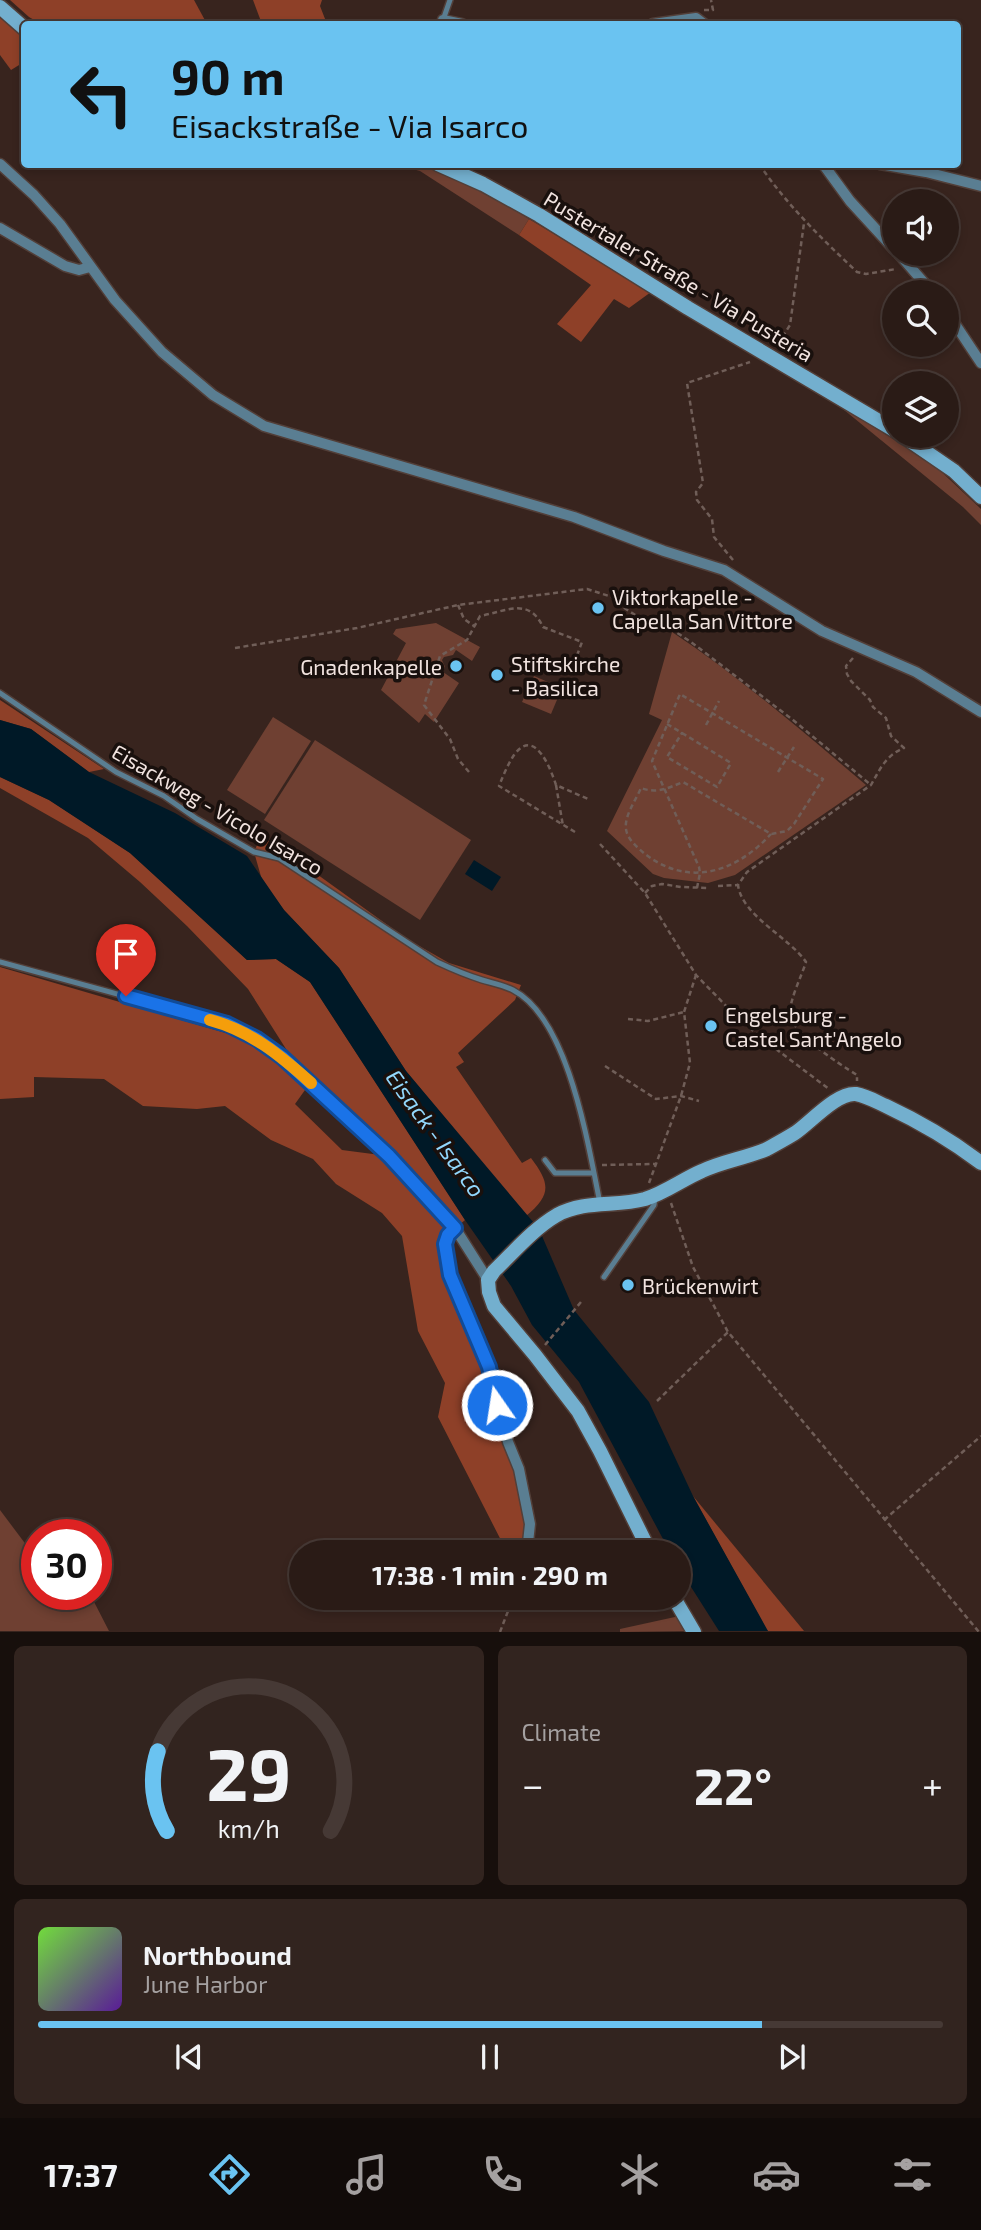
<!DOCTYPE html>
<meta charset="utf-8">
<style>
body{margin:0;font-family:"Exo 2",sans-serif;background:#32241f;color:#f1f3f6;height:100vh;display:flex;flex-direction:column;font-size:26px;white-space:nowrap}
*{box-sizing:border-box;margin:0}
p{font-size:23px;color:#a5a1a1}
.icon{flex:none;width:38px;height:38px;fill:none;stroke:currentColor;stroke-width:2;stroke-linecap:round;stroke-linejoin:round}
.map{position:relative;height:1632px;overflow:hidden}
.panel{display:flex;flex-direction:column;gap:14px;padding:14px;background:#170f0c;flex:1}
.panel>*{flex:none}
.top-card{position:absolute;left:21px;top:21px;width:940px;height:147px;border-radius:7px;box-shadow:0 4px 10px #0003,0 0 0 2px #463935;background:#6ac3f1;color:#111;overflow:hidden}
.fabs{position:absolute;left:882px;top:189px;display:grid;gap:14px}
.fabs a{display:grid;place-items:center;width:77px;height:77px;border-radius:50%;background:#2a1b16;box-shadow:0 4px 10px #0003,0 0 0 2px #463935;font-size:35px}
.speed{position:absolute;left:21px;top:1519px;display:flex;gap:14px;font-size:35px;font-weight:700;text-align:center}
.speed>*{display:grid;place-content:center;width:91px;height:91px;border-radius:50%;background:#2a1b16;box-shadow:0 4px 10px #0003,0 0 0 2px #463935;line-height:1}
.speed .limit{border:10px solid #d22;background:#fff;color:#111}
.pin{position:absolute;display:grid;place-items:center;width:60px;height:60px;color:#fff;margin:-72px -30px;border-radius:50% 50% 50% 0;rotate:-45deg;box-shadow:0 0 7px #0007}
.pin .icon{rotate:45deg}
.me{position:absolute;width:77px;margin:-38px;rotate:347deg;stroke-linejoin:round;filter:drop-shadow(0 0 5px #0008)}
.turn{display:flex;align-items:center;gap:24px;height:147px;padding:0 35px;font-size:32px}
.turn .icon{width:91px;height:91px;stroke-width:2.5}
.turn b{display:block;font-size:49px;line-height:60px}
.big{font-size:52px;font-weight:700;line-height:1.1}
.panel .card{flex:1;display:flex;flex-direction:column;justify-content:center;gap:10px;min-width:0;padding:0 24px;border-radius:10px;background:#32241f}
.panel .dial{align-items:center;gap:0}
.dial svg{height:182px;overflow:visible;fill:none;stroke:#463935;stroke-width:7;stroke-linecap:round;text-anchor:middle}
.dial text{fill:#f1f3f6;stroke:none}
.song{display:flex;align-items:center;gap:21px}
.cover{width:84px;height:84px;border-radius:10px;background:linear-gradient(135deg,hsl(100 70% 55%),hsl(270 70% 35%))}
.played{height:7px;border-radius:4px;background:linear-gradient(90deg,#6ac3f1 80%,#463935 80%)}
.keys{display:flex;justify-content:space-around;direction:ltr}
.heat{display:flex;justify-content:space-between;align-items:center;font-size:38px;direction:ltr}
.panel .tiles{flex:1;display:grid;gap:14px;grid-template-columns:1fr 1fr}
.card:last-child{grid-column:span 2}
.trip{position:absolute;left:289px;top:1540px;width:402px;height:70px;border-radius:35px;background:#2a1b16;box-shadow:0 4px 10px #0003,0 0 0 2px #463935;font-weight:700;line-height:70px;text-align:center}
.tab-bar{display:flex;height:112px;justify-content:space-around;align-items:center;background:#110b09;color:#a5a1a1}
.tab-bar .icon{width:49px;height:49px}
.tab-bar .current{color:#6ac3f1}
.tab-bar b{font-size:32px;color:#f1f3f6}
.map>svg:first-child{display:block}
.green{fill:#6f4032}
.forest{fill:#8e4028;fill-rule:evenodd}
.water{fill:#001927}
.lines{fill:none;stroke-linecap:round;stroke-linejoin:round}
.lane-casing{stroke:#523f39;stroke-width:8}
.street-casing{stroke:#523f39;stroke-width:13}
.secondary-casing{stroke:#523f39;stroke-width:17}
.path{stroke:#705e58;stroke-width:2.5;stroke-dasharray:5 3.5;stroke-linecap:butt}
.lane{stroke:#5a7e92;stroke-width:5}
.street{stroke:#5a7e92;stroke-width:10}
.secondary{stroke:#73afce;stroke-width:14}
.route-casing{stroke:#114b97;stroke-width:18}
.route{stroke:#1a73e8;stroke-width:12}
.slow{stroke:#f59e0b;stroke-width:12}
.poi-dot{fill:#6ac3f1;stroke:#19100d;stroke-width:2.5}
.labels{text-anchor:middle;dominant-baseline:central;stroke-width:7;stroke-linejoin:round;paint-order:stroke}
.street-label{font-size:21px;fill:#f1e3df;stroke:#19100d}
.poi-label{font-size:21px;fill:#f1e3df;stroke:#19100d;text-anchor:start}
.water-label{font-size:23px;font-style:italic;fill:#92d7fc;stroke:#19100d}
</style>
<div class="map">
<svg width="981" height="1632" viewBox="0 0 981 1632">
<rect width="100%" height="100%" fill="#38241e"/>
<!-- green -->
<g class="green">
<path d="M398,165c7,0 15,-2 22,0 37,7 77,34 109,54l-10,16 -99,-64z"/>
<path d="M838,405l94,58 49,46v16l-18,-18z"/>
<path d="M436,623l44,24 -8,14 -16,-11 -3,5 -9,2 -2,3 3,7 -2,5 16,11 -25,39 -9,-8 -6,9 -38,-33 25,-47 -13,-9 3,-5z"/>
<path d="M672,632c68,45 131,100 194,153l-131,90 -27,8 -44,-5 -11,-4 -46,-43 55,-111 -13,-6z"/>
<path d="M534,676l28,12 -11,26 -29,-12z"/>
<path d="M273,717l38,24 -46,73 -38,-24z"/>
<path d="M315,740l156,100 -51,80 -156,-100z"/>
<path d="M0,1510l33,44 4,-1v41h53l19,37h-109z"/>
<path d="M684,1615l10,16 -74,1v-3z"/>
</g>
<!-- forest -->
<g class="forest">
<path d="M10,0h184l13,24h-166l-12,-7z"/>
<path d="M253,0h69l-2,6 7,18h-65z"/>
<path d="M0,17l24,21v24l-13,8 -11,-15z"/>
<path d="M529,219l122,73 -22,16 -15,-9 -33,43 -24,-18 34,-39 -72,-50z"/>
<path d="M0,700l104,69 -15,3 -58,-43 -31,-9z"/>
<path d="M0,777l49,23 81,53 117,107 29,-1 34,23 155,238 -17,15 2,40 39,92 30,102 9,79 -3,4h-18l-69,-135 7,-34 -27,-52 -16,-95 -20,-23 -46,-29 -23,-25 -42,-19 -46,-34 -28,3 -54,-3 -39,-27 -70,-2v20l-34,2v-132l253,74 40,19 -45,-71 -61,-63 -47,-44 -52,-44 -88,-50zM310,1083l78,73 -46,-6 -47,-46z"/>
<path d="M261,836l39,26 107,77 42,24 72,22 -6,15 -57,53 6,9 -8,5 66,96 9,-5c19,25 21,37 -5,58l-120,-145 -67,-103 -55,-58 -22,-30 -8,-28z"/>
<path d="M693,1496l111,135h-36l-2,-2z"/>
</g>
<!-- water -->
<g class="water">
<path d="M0,720l31,9 58,43 86,41 72,43 37,54 55,58 67,103 133,158 35,81 75,92 44,94 75,135h-49l-40,-63v-16h-9l-91,-170 -47,-57 -21,-39 -46,-66 -155,-238 -34,-23 -29,1 -117,-107 -81,-53 -49,-23z"/>
<path d="M474,860l27,17 -9,14 -27,-17z"/>
</g>
<g class="lines">
<defs>
<g id="lane">
<path d="M443,20l7,-20"/>
<path d="M0,693l116,79 48,24 33,23 57,33 25,6 158,104c15,7 29,13 45,18 10,3 21,5 31,10 56,29 75,155 87,213"/>
<path d="M0,962l227,62c35,17 55,33 83,58"/>
<path d="M545,1160l10,13h38"/>
<path d="M604,1277l50,-72 1,-7"/>
</g>
<g id="street">
<path d="M443,20l19,4"/>
<path d="M653,24l43,-6 8,6"/>
<path d="M0,164l34,31 26,29 55,76 47,52 51,43 51,31 310,91 90,34 60,19 98,61 94,41 65,40"/>
<path d="M823,164l27,37 44,48"/>
<path d="M880,164l46,8 55,14"/>
<path d="M0,228l65,38 14,4 11,-3"/>
<path d="M899,254l33,38"/>
<path d="M947,312l34,51"/>
<path d="M310,1082l79,74 66,72 33,52"/>
<path d="M455,1228l-7,7 -3,9 5,31 39,92 19,75 11,27 11,55 -3,28"/>
</g>
<g id="secondary">
<path d="M0,7l24,21"/>
<path d="M438,164l45,20 56,31 149,93 206,122"/>
<path d="M903,436l51,35 27,26"/>
<path d="M650,1552l-50,-101 -22,-40 -43,-56 -41,-49 -5,-14 -1,-12 6,-9c19,-18 39,-42 63,-56 28,-15 58,-8 88,-16 20,-6 38,-20 57,-28 21,-10 44,-13 65,-22 9,-5 20,-11 28,-16 16,-11 42,-41 61,-39 11,2 21,8 30,12 34,16 65,34 95,57"/>
<path d="M674,1598l20,34"/>
</g>
</defs>
<!-- lane casing -->
<use href="#lane" class="lane-casing"/>
<!-- street casing -->
<use href="#street" class="street-casing"/>
<!-- secondary casing -->
<use href="#secondary" class="secondary-casing"/>
<!-- path -->
<g class="path">
<path d="M704,10h9l-2,-10"/>
<path d="M759,164c28,41 62,74 98,108l9,2 30,-5"/>
<path d="M778,344l12,-19 14,-102"/>
<path d="M733,560l-19,-23 -2,-18 -15,-19 -1,-8 7,-9 -16,-100 63,-21"/>
<path d="M458,605l6,14 10,7"/>
<path d="M235,648l122,-20 101,-23 129,-16 25,8 11,10 15,10 35,13 18,12 102,78 78,65"/>
<path d="M853,658l-7,8 1,8 4,7 19,19 3,7 13,11 5,18 13,12c-18,7 -24,21 -33,37l-124,87 -9,13c4,31 51,52 68,77 -4,13 -17,39 -16,52 2,20 51,51 67,61v6"/>
<path d="M667,724l15,9"/>
<path d="M706,725l13,-24"/>
<path d="M682,733l49,30 -14,24 -50,-30z"/>
<path d="M469,772l-11,-13 -8,-20 -26,-34 16,-49 27,-16 13,-24c27,-5 49,-19 63,11l39,15 -6,16"/>
<path d="M778,772l16,-25"/>
<path d="M556,785l7,41"/>
<path d="M575,832l-76,-46c4,-10 9,-22 15,-31 21,-29 37,15 42,30l32,14"/>
<path d="M600,844l45,49 51,82 37,38"/>
<path d="M718,886l20,-1"/>
<path d="M697,888l3,-15 -1,-6 -47,-106 28,-67 143,85 -29,45 -7,7 -16,3 -88,-52c-15,6 -26,12 -42,6 -5,12 -17,28 -15,41 1,10 12,19 19,25 44,34 91,18 126,-20"/>
<path d="M645,893l7,-7 10,-2 19,3 28,1"/>
<path d="M737,1016l23,21 69,52"/>
<path d="M628,1019l20,2 36,-9"/>
<path d="M605,1066l51,33 25,-3 18,5"/>
<path d="M602,1165l53,-1"/>
<path d="M649,1183l32,-87 9,-33 -6,-51 12,-37"/>
<path d="M671,1203l22,64 35,65 251,300"/>
<path d="M545,1345l36,-43"/>
<path d="M657,1401l71,-69"/>
<path d="M884,1520l97,-84"/>
<path d="M500,1632l13,-34"/>
</g>
<!-- lane -->
<use href="#lane" class="lane"/>
<!-- street -->
<use href="#street" class="street"/>
<!-- secondary -->
<use href="#secondary" class="secondary"/>
</g>
<g class="lines">
<defs>
<path id="route" d="M126,996l101,28 30,15 25,18 107,99 66,72 -7,7 -3,9 5,31 39,92 8,38"/>
</defs>
<!-- route casing -->
<use href="#route" class="route-casing"/>
<!-- route -->
<use href="#route" class="route"/>
<!-- slow -->
<path class="slow" d="M210,1020c41,11 70,35 101,63"/>
</g>
<!-- markers -->
<g class="poi-dot">
<circle cx="598" cy="608" r="7"/>
<circle cx="456" cy="666" r="7"/>
<circle cx="497" cy="675" r="7"/>
<circle cx="711" cy="1026" r="7"/>
<circle cx="628" cy="1285" r="7"/>
</g>
<g class="labels">
<!-- street labels -->
<g class="street-label">
<text transform="translate(679 276) rotate(31)">Pustertaler Straße - Via Pusteria</text>
<text transform="translate(218 809) rotate(30)">Eisackweg - Vicolo Isarco</text>
</g>
<!-- poi labels -->
<g class="poi-label">
<text x="612" y="596">Viktorkapelle -<tspan x="612" dy="24">Capella San Vittore</tspan></text>
<text x="511" y="663">Stiftskirche<tspan x="511" dy="24">- Basilica</tspan></text>
<text x="442" y="666" text-anchor="end">Gnadenkapelle</text>
<text x="725" y="1014">Engelsburg -<tspan x="725" dy="24">Castel Sant'Angelo</tspan></text>
<text x="642" y="1285">Brückenwirt</text>
</g>
<!-- water labels -->
<g class="water-label">
<text transform="translate(436 1133) rotate(54)">Eisack - Isarco</text>
</g>
</g>
</svg>
<div class="fabs">
<a><svg class="icon" aria-label="sound" viewBox="0 0 24 24"><path d="M4 9h4l5-4v14l-5-4H4zM17 9q2 3 0 6"/></svg></a>
<a><svg class="icon" aria-label="search" viewBox="0 0 24 24"><circle cx="10" cy="10" r="6"/><path d="M15 15l6 6"/></svg></a>
<a><svg class="icon" aria-label="layers" viewBox="0 0 24 24"><path d="M12 4l9 5-9 5-9-5zM3 14l9 5 9-5"/></svg></a>
</div>
<div class="speed"><div class="limit">30</div></div>
<div class="pin" style="left:126px;top:996px;background:#d93025"><svg class="icon" aria-label="arrive" viewBox="0 0 24 24"><path d="M6 21V4h12l-3 4 3 4H6"/></svg></div>
<svg class="me" style="left:497px;top:1405px" viewBox="-20 -20 40 40"><circle r="17" fill="#1a73e8" stroke="#fff" stroke-width="3"/><path d="M0-11L8 9 0 5-8 9z" fill="#fff"/></svg>
<div class="trip">17:38 · 1 min · 290 m</div>
<div class="top-card">
<div class="turn"><svg class="icon" aria-label="left" viewBox="0 0 24 24"><path d="M17 20v-9H6M10 6l-5 5 5 5"/></svg><div><b>90 m</b>Eisackstraße - Via Isarco</div></div>
</div>
</div>
<section class="panel">
<div class="tiles">
<div class="card dial"><svg viewBox="0 0 100 80">
<path d="M14 69A42 42 0 1 1 86 69"/>
<path d="M14 69A42 42 0 0 1 10 34" stroke="#6ac3f1"/>
<text x="50" y="56" font-size="32" font-weight="700">29</text>
<text x="50" y="72" font-size="11">km/h</text>
</svg></div>
<div class="card"><p>Climate</p>
<div class="heat"><a>−</a><b class="big">22°</b><a>+</a></div>
</div>
<div class="card">
<div class="song"><i class="cover"></i><div><b>Northbound</b><p>June Harbor</p></div></div>
<div class="played"></div>
<div class="keys"><svg class="icon" aria-label="previous" viewBox="0 0 24 24"><path d="M18 5L8 12l10 7zM5 5v14"/></svg><svg class="icon" aria-label="pause" viewBox="0 0 24 24"><path d="M8 5v14M16 5v14"/></svg><svg class="icon" aria-label="next" viewBox="0 0 24 24"><path d="M6 5l10 7-10 7zM19 5v14"/></svg></div>
</div>
</div>
</section>
<nav class="tab-bar">
<b>17:37</b>
<svg class="icon current" aria-label="directions" viewBox="0 0 24 24"><path d="M12 3l9 9-9 9-9-9zM9 14v-3h6M13 9l2 2-2 2"/></svg>
<svg class="icon" aria-label="music" viewBox="0 0 24 24"><path d="M9 18V5l10-2v13"/><circle cx="6" cy="18" r="3"/><circle cx="16" cy="16" r="3"/></svg>
<svg class="icon" aria-label="phone" viewBox="0 0 24 24"><path d="M5 4h4l2 5-3 2q2 4 5 5l2-3 5 2v4C11 20 4 13 5 4z"/></svg>
<svg class="icon" aria-label="climate" viewBox="0 0 24 24"><path d="M12 3v18M4 7l16 10M4 17L20 7"/></svg>
<svg class="icon" aria-label="car" viewBox="0 0 24 24"><path d="M5 17H2v-5l4-1 3-4h7l3 4 3 1v5h-3M9 17h6M6 11h13"/><circle cx="7" cy="17" r="2"/><circle cx="17" cy="17" r="2"/></svg>
<svg class="icon" aria-label="filters" viewBox="0 0 24 24"><path d="M4 7h16M4 17h16"/><circle cx="9" cy="7" r="2"/><circle cx="15" cy="17" r="2"/></svg>
</nav>
